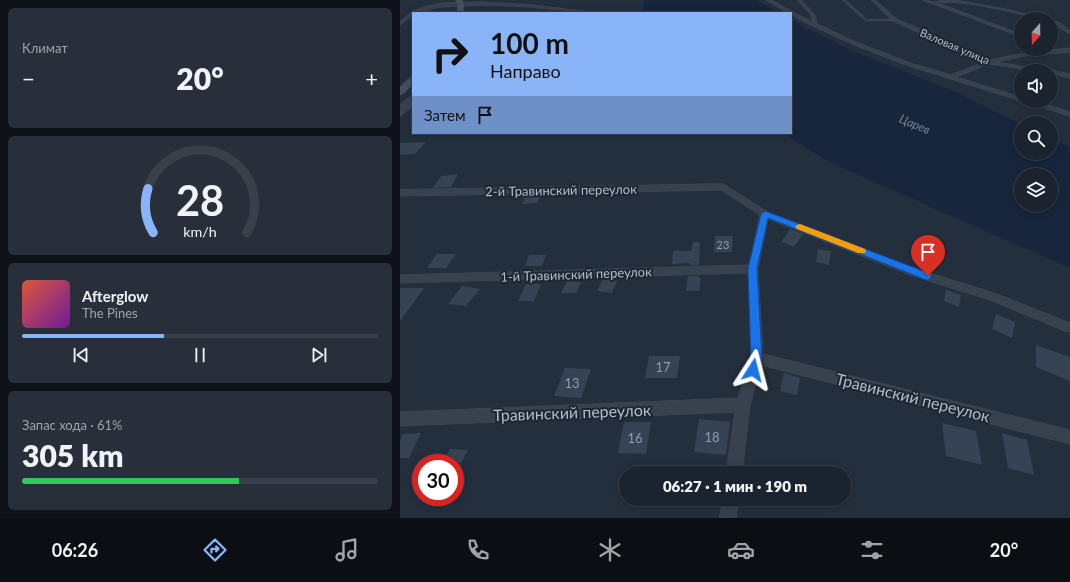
<!DOCTYPE html>
<html lang="ru">
<meta charset="utf-8">
<style>
body{margin:0;font-family:Lato,sans-serif;background:#282f3a;color:#f1f3f6;height:100vh;display:flex;flex-direction:column;font-size:15px;white-space:nowrap}
*{box-sizing:border-box;margin:0}
p{font-size:13px;color:#a0a4aa}
.icon{flex:none;width:22px;height:22px;fill:none;stroke:currentColor;stroke-width:2;stroke-linecap:round;stroke-linejoin:round}
.map{position:relative;flex:1;overflow:hidden}
.drawer{display:flex;flex-direction:column;gap:8px;padding:8px;background:#0f1319;width:400px}
.drawer>*{flex:none}
.top-card{position:absolute;left:12px;top:12px;width:380px;height:122px;border-radius:0px;box-shadow:0 2px 10px #0003,0 0 0 1px #39404a;background:#8ab4f8;color:#111;overflow:hidden}
.needle{width:26px;rotate:200deg}
.fabs{position:absolute;left:614px;top:12px;display:grid;gap:8px}
.fabs a{display:grid;place-items:center;width:44px;height:44px;border-radius:50%;background:#1b232e;box-shadow:0 2px 10px #0003,0 0 0 1px #39404a;font-size:20px}
.speed{position:absolute;left:12px;top:454px;display:flex;gap:8px;font-size:20px;font-weight:700;text-align:center}
.speed>*{display:grid;place-content:center;width:52px;height:52px;border-radius:50%;background:#1b232e;box-shadow:0 2px 10px #0003,0 0 0 1px #39404a;line-height:1}
.speed .limit{border:6px solid #d22;background:#fff;color:#111}
.pin{position:absolute;display:grid;place-items:center;width:34px;height:34px;color:#fff;margin:-41px -17px;border-radius:50% 50% 50% 0;rotate:-45deg;box-shadow:0 0 4px #0007}
.pin .icon{rotate:45deg}
.me{position:absolute;width:44px;margin:-22px;rotate:9deg;stroke-linejoin:round;filter:drop-shadow(0 0 3px #0008)}
.turn{display:flex;align-items:center;gap:14px;height:84px;padding:0 12px;font-size:18px}
.turn .icon{width:52px;height:52px;stroke-width:2.5}
.turn b{display:block;font-size:28px;line-height:34px}
.then{display:flex;align-items:center;height:38px;padding:0 12px;background:#0003;gap:8px;font-size:15px}
.big{font-size:30px;font-weight:800;line-height:1.1}
.drawer .card{flex:1;display:flex;flex-direction:column;justify-content:center;gap:6px;min-width:0;padding:0 14px;border-radius:6px;background:#282f3a}
.drawer .dial{align-items:center;gap:0}
.dial svg{height:104px;overflow:visible;fill:none;stroke:#39404a;stroke-width:7;stroke-linecap:round;text-anchor:middle}
.dial text{fill:#f1f3f6;stroke:none}
.song{display:flex;align-items:center;gap:12px}
.cover{width:48px;height:48px;border-radius:6px;background:linear-gradient(135deg,hsl(10 70% 55%),hsl(280 70% 35%))}
.played{height:4px;border-radius:2px;background:linear-gradient(90deg,#8ab4f8 40%,#39404a 40%)}
.keys{display:flex;justify-content:space-around;direction:ltr}
.heat{display:flex;justify-content:space-between;align-items:center;font-size:22px;direction:ltr}
.charge{height:6px;border-radius:3px;background:linear-gradient(90deg,#34c759 61%,#39404a 0)}
.trip{position:absolute;left:219px;top:466px;width:232px;height:40px;border-radius:20px;background:#1b232e;box-shadow:0 2px 10px #0003,0 0 0 1px #39404a;font-weight:800;line-height:40px;text-align:center}
.tab-bar{display:flex;height:64px;justify-content:space-around;align-items:center;background:#0b0e12;color:#a0a4aa}
.tab-bar .icon{width:28px;height:28px}
.tab-bar .current{color:#8ab4f8}
.tab-bar b{font-size:18px;color:#f1f3f6}
main{display:flex;flex:1;min-height:0}
.map>svg:first-child{display:block}
.water{fill:#17263c;fill-rule:evenodd}
.building{fill:#364354}
.lines{fill:none;stroke-linecap:round;stroke-linejoin:round}
.lane-casing{stroke:#414a57;stroke-width:2.5}
.street-casing{stroke:#414a57;stroke-width:1}
.secondary-casing{stroke:#414a57;stroke-width:1}
.lane{stroke:#38414e;stroke-width:2}
.street{fill:#38414e;fill-rule:evenodd}
.secondary{fill:#465061;fill-rule:evenodd}
.route{fill:#1a73e8;stroke:#114b97}
.slow{fill:#f59e0b}
.labels{text-anchor:middle;dominant-baseline:central;stroke-width:4;stroke-linejoin:round;paint-order:stroke}
.far-street-label{font-size:11px;fill:#b4bcc9;stroke:#1d2633}
.number-label{font-size:11px;fill:#929caa}
.far-water-label{font-size:12px;font-style:italic;fill:#6d86a8;stroke:#1d2633}
.street-label{font-size:13px;fill:#b4bcc9;stroke:#1d2633}
.near-number-label{font-size:13px;fill:#929caa}
.near-street-label{font-size:16px;fill:#b4bcc9;stroke:#1d2633}
</style>
<main>
<section class="drawer">
<div class="card"><p>Климат</p>
<div class="heat"><a>−</a><b class="big">20°</b><a>+</a></div>
</div>
<div class="card dial"><svg viewBox="0 0 100 80">
<path d="M14 69A42 42 0 1 1 86 69"/>
<path d="M14 69A42 42 0 0 1 10 35" stroke="#8ab4f8"/>
<text x="50" y="56" font-size="32" font-weight="700">28</text>
<text x="50" y="72" font-size="11">km/h</text>
</svg></div>
<div class="card">
<div class="song"><i class="cover"></i><div><b>Afterglow</b><p>The Pines</p></div></div>
<div class="played"></div>
<div class="keys"><svg class="icon" aria-label="previous" viewBox="0 0 24 24"><path d="M18 5L8 12l10 7zM5 5v14"/></svg><svg class="icon" aria-label="pause" viewBox="0 0 24 24"><path d="M8 5v14M16 5v14"/></svg><svg class="icon" aria-label="next" viewBox="0 0 24 24"><path d="M6 5l10 7-10 7zM19 5v14"/></svg></div>
</div>
<div class="card"><p>Запас хода · 61%</p><b class="big">305 km</b><div class="charge"></div></div>
</section>
<div class="map">
<svg width="670" height="518" viewBox="0 0 670 518">
<rect width="100%" height="100%" fill="#242f3e"/>
<!-- water -->
<g class="water">
<path d="M244,0h112l23,13h-136z"/>
<path d="M391,20l61,31 104,41 65,32v29h30v-15l19,9v121l-241,-106 -46,-29h8zM621,175h30v30h-30z"/>
</g>
<!-- building -->
<g class="building">
<path d="M13,94v13l-13,10v-13z"/>
<path d="M26,142l-11,12 -15,1v-12z"/>
<path d="M58,174l-7,13 -18,1 8,-12z"/>
<path d="M126,195h15l-4,8 -15,1z"/>
<path d="M390,229l13,5 -9,13 -13,-5z"/>
<path d="M315,236h18l-1,16h-18z"/>
<path d="M293,242h7l-1,23h-9v-2l-18,1 1,-13h18z"/>
<path d="M418,249l13,2 -2,14 -13,-3z"/>
<path d="M37,254h19l-10,14h-19z"/>
<path d="M129,255h17l-4,11h-17z"/>
<path d="M288,276h11v2h2l-2,13h-13z"/>
<path d="M203,279l14,2 -5,12 -15,-2z"/>
<path d="M167,281l14,1 -5,11h-15z"/>
<path d="M126,284h15l-7,17h-16z"/>
<path d="M62,286l18,3 -14,17 -18,-2z"/>
<path d="M0,288h24l-24,33z"/>
<path d="M546,290l15,5 -2,12 -15,-6z"/>
<path d="M596,314l19,8 -3,16 -20,-9z"/>
<path d="M636,345l34,12v24l-34,-14z"/>
<path d="M249,356h31l-3,22h-32z"/>
<path d="M165,368l26,1 -10,29 -27,-2z"/>
<path d="M384,373l16,5 -3,17 -17,-4z"/>
<path d="M299,419l31,3 -4,33 -32,-3z"/>
<path d="M224,422h27l-5,32 -28,-1z"/>
<path d="M542,423l34,8 6,34 -36,-9z"/>
<path d="M21,433l-12,25h-9v-18l3,-6z"/>
<path d="M602,433l25,7 7,35 -26,-7z"/>
<path d="M50,449l18,1 -7,13h-19z"/>
</g>
<g class="lines">
<defs>
<g id="lane">
<path d="M444,0l22,20h29"/>
<path d="M524,0l9,3"/>
</g>
<g id="street">
<path d="M366,0h5l41,22 -1,-7 -14,-15h4l14,15 2,9 39,18 51,20 44,13 33,-13 -91,-41 -22,-21h4l22,19 92,41 36,-7 45,-5v4l-45,4 -29,6 53,9h-14l-46,-7 -33,13 65,20v4l-118,-37 -51,-20 -50,-23z"/>
<path d="M543,0h13l50,9 40,10c-10,0 -20,-3 -31,-6 -23,-5 -55,-13 -77,-10l83,31v3l-90,-34z"/>
<path d="M83,2l49,3 66,8 -82,-7 -33,-1 -43,2 -27,6v2l-13,10v-3c4,-3 8,-8 12,-10 21,-12 49,-9 71,-10z"/>
<path d="M651,20l9,3 10,8v3l-19,-11z"/>
<path d="M651,70l19,4v4l-19,-4v-3h-2z"/>
<path d="M625,101h10l35,11v4z"/>
<path d="M323,184l45,28 149,57 80,25 73,29v8l-3,1 -77,-32 -80,-25 -142,-56 -10,50 5,85 307,76v14l-309,-79 -11,40 -8,68h-16l9,-61 -335,14v-14l338,-14 13,-40 -3,-85 -348,10v-8l349,-10 11,-50 -39,-25 -321,6v-6z"/>
<path d="M323,499h16l-3,19h-16z"/>
</g>
<g id="secondary">
<path d="M56,0h6l2,4 -1,9h-6l1,-9z"/>
<path d="M10,78h3v6l-10,10 -3,1v-8z"/>
</g>
</defs>
<!-- lane casing -->
<use href="#lane" class="lane-casing"/>
<!-- street casing -->
<use href="#street" class="street-casing"/>
<!-- secondary casing -->
<use href="#secondary" class="secondary-casing"/>
<!-- lane -->
<use href="#lane" class="lane"/>
<!-- street -->
<use href="#street" class="street"/>
<!-- secondary -->
<use href="#secondary" class="secondary"/>
</g>
<!-- route -->
<path class="route" d="M365,211l166,63 1,2 -4,4 -4,-1 -156,-61 -11,51 5,89 -5,15 -4,2 -4,-2 -2,-3 4,-12 -3,-89 13,-55z"/>
<!-- slow -->
<path class="slow" d="M400,224l65,25 1,2 -1,2h-7l-61,-24 -2,-2 2,-2z"/>
<g class="labels">
<!-- far-street labels -->
<g class="far-street-label">
<text transform="translate(555 46) rotate(23)">Валовая улица</text>
</g>
<!-- number labels -->
<g class="number-label">
<text x="323" y="244">23</text>
</g>
<!-- far-water labels -->
<g class="far-water-label">
<text transform="translate(515 124) rotate(23)">Царев</text>
</g>
<!-- street labels -->
<g class="street-label">
<text transform="translate(161 190) rotate(-1)">2-й Травинский переулок</text>
<text transform="translate(176 274) rotate(-2)">1-й Травинский переулок</text>
</g>
<!-- near-number labels -->
<g class="near-number-label">
<text x="263" y="367">17</text>
<text x="172" y="383">13</text>
<text x="312" y="437">18</text>
<text x="235" y="438">16</text>
</g>
<!-- near-street labels -->
<g class="near-street-label">
<text transform="translate(513 397) rotate(14)">Травинский переулок</text>
<text transform="translate(172 412) rotate(-2)">Травинский переулок</text>
</g>
</g>
</svg>
<div class="fabs">
<a><svg class="needle" viewBox="-14 -14 28 28"><path d="M0-13l5 13h-10z" fill="#e53935"/><path d="M0 13l5-13h-10z" fill="#a0a4aa"/></svg></a>
<a><svg class="icon" aria-label="sound" viewBox="0 0 24 24"><path d="M4 9h4l5-4v14l-5-4H4zM17 9q2 3 0 6"/></svg></a>
<a><svg class="icon" aria-label="search" viewBox="0 0 24 24"><circle cx="10" cy="10" r="6"/><path d="M15 15l6 6"/></svg></a>
<a><svg class="icon" aria-label="layers" viewBox="0 0 24 24"><path d="M12 4l9 5-9 5-9-5zM3 14l9 5 9-5"/></svg></a>
</div>
<div class="speed"><div class="limit">30</div></div>
<div class="pin" style="left:528px;top:276px;background:#d93025"><svg class="icon" aria-label="arrive" viewBox="0 0 24 24"><path d="M6 21V4h12l-3 4 3 4H6"/></svg></div>
<svg class="me" style="left:353px;top:370px" viewBox="-20 -20 40 40"><path d="M0-17L14 15 0 8-14 15z" fill="#1a73e8" stroke="#fff" stroke-width="4"/></svg>
<div class="trip">06:27 · 1 мин · 190 m</div>
<div class="top-card">
<div class="turn"><svg class="icon" aria-label="right" viewBox="0 0 24 24"><path d="M7 20v-9h11M14 6l5 5-5 5"/></svg><div><b>100 m</b>Направо</div></div>
<div class="then">Затем<svg class="icon" aria-label="arrive" viewBox="0 0 24 24"><path d="M6 21V4h12l-3 4 3 4H6"/></svg></div>
</div>
</div>
</main>
<nav class="tab-bar">
<b>06:26</b>
<svg class="icon current" aria-label="directions" viewBox="0 0 24 24"><path d="M12 3l9 9-9 9-9-9zM9 14v-3h6M13 9l2 2-2 2"/></svg>
<svg class="icon" aria-label="music" viewBox="0 0 24 24"><path d="M9 18V5l10-2v13"/><circle cx="6" cy="18" r="3"/><circle cx="16" cy="16" r="3"/></svg>
<svg class="icon" aria-label="phone" viewBox="0 0 24 24"><path d="M5 4h4l2 5-3 2q2 4 5 5l2-3 5 2v4C11 20 4 13 5 4z"/></svg>
<svg class="icon" aria-label="climate" viewBox="0 0 24 24"><path d="M12 3v18M4 7l16 10M4 17L20 7"/></svg>
<svg class="icon" aria-label="car" viewBox="0 0 24 24"><path d="M5 17H2v-5l4-1 3-4h7l3 4 3 1v5h-3M9 17h6M6 11h13"/><circle cx="7" cy="17" r="2"/><circle cx="17" cy="17" r="2"/></svg>
<svg class="icon" aria-label="filters" viewBox="0 0 24 24"><path d="M4 7h16M4 17h16"/><circle cx="9" cy="7" r="2"/><circle cx="15" cy="17" r="2"/></svg>
<b>20°</b>
</nav>
